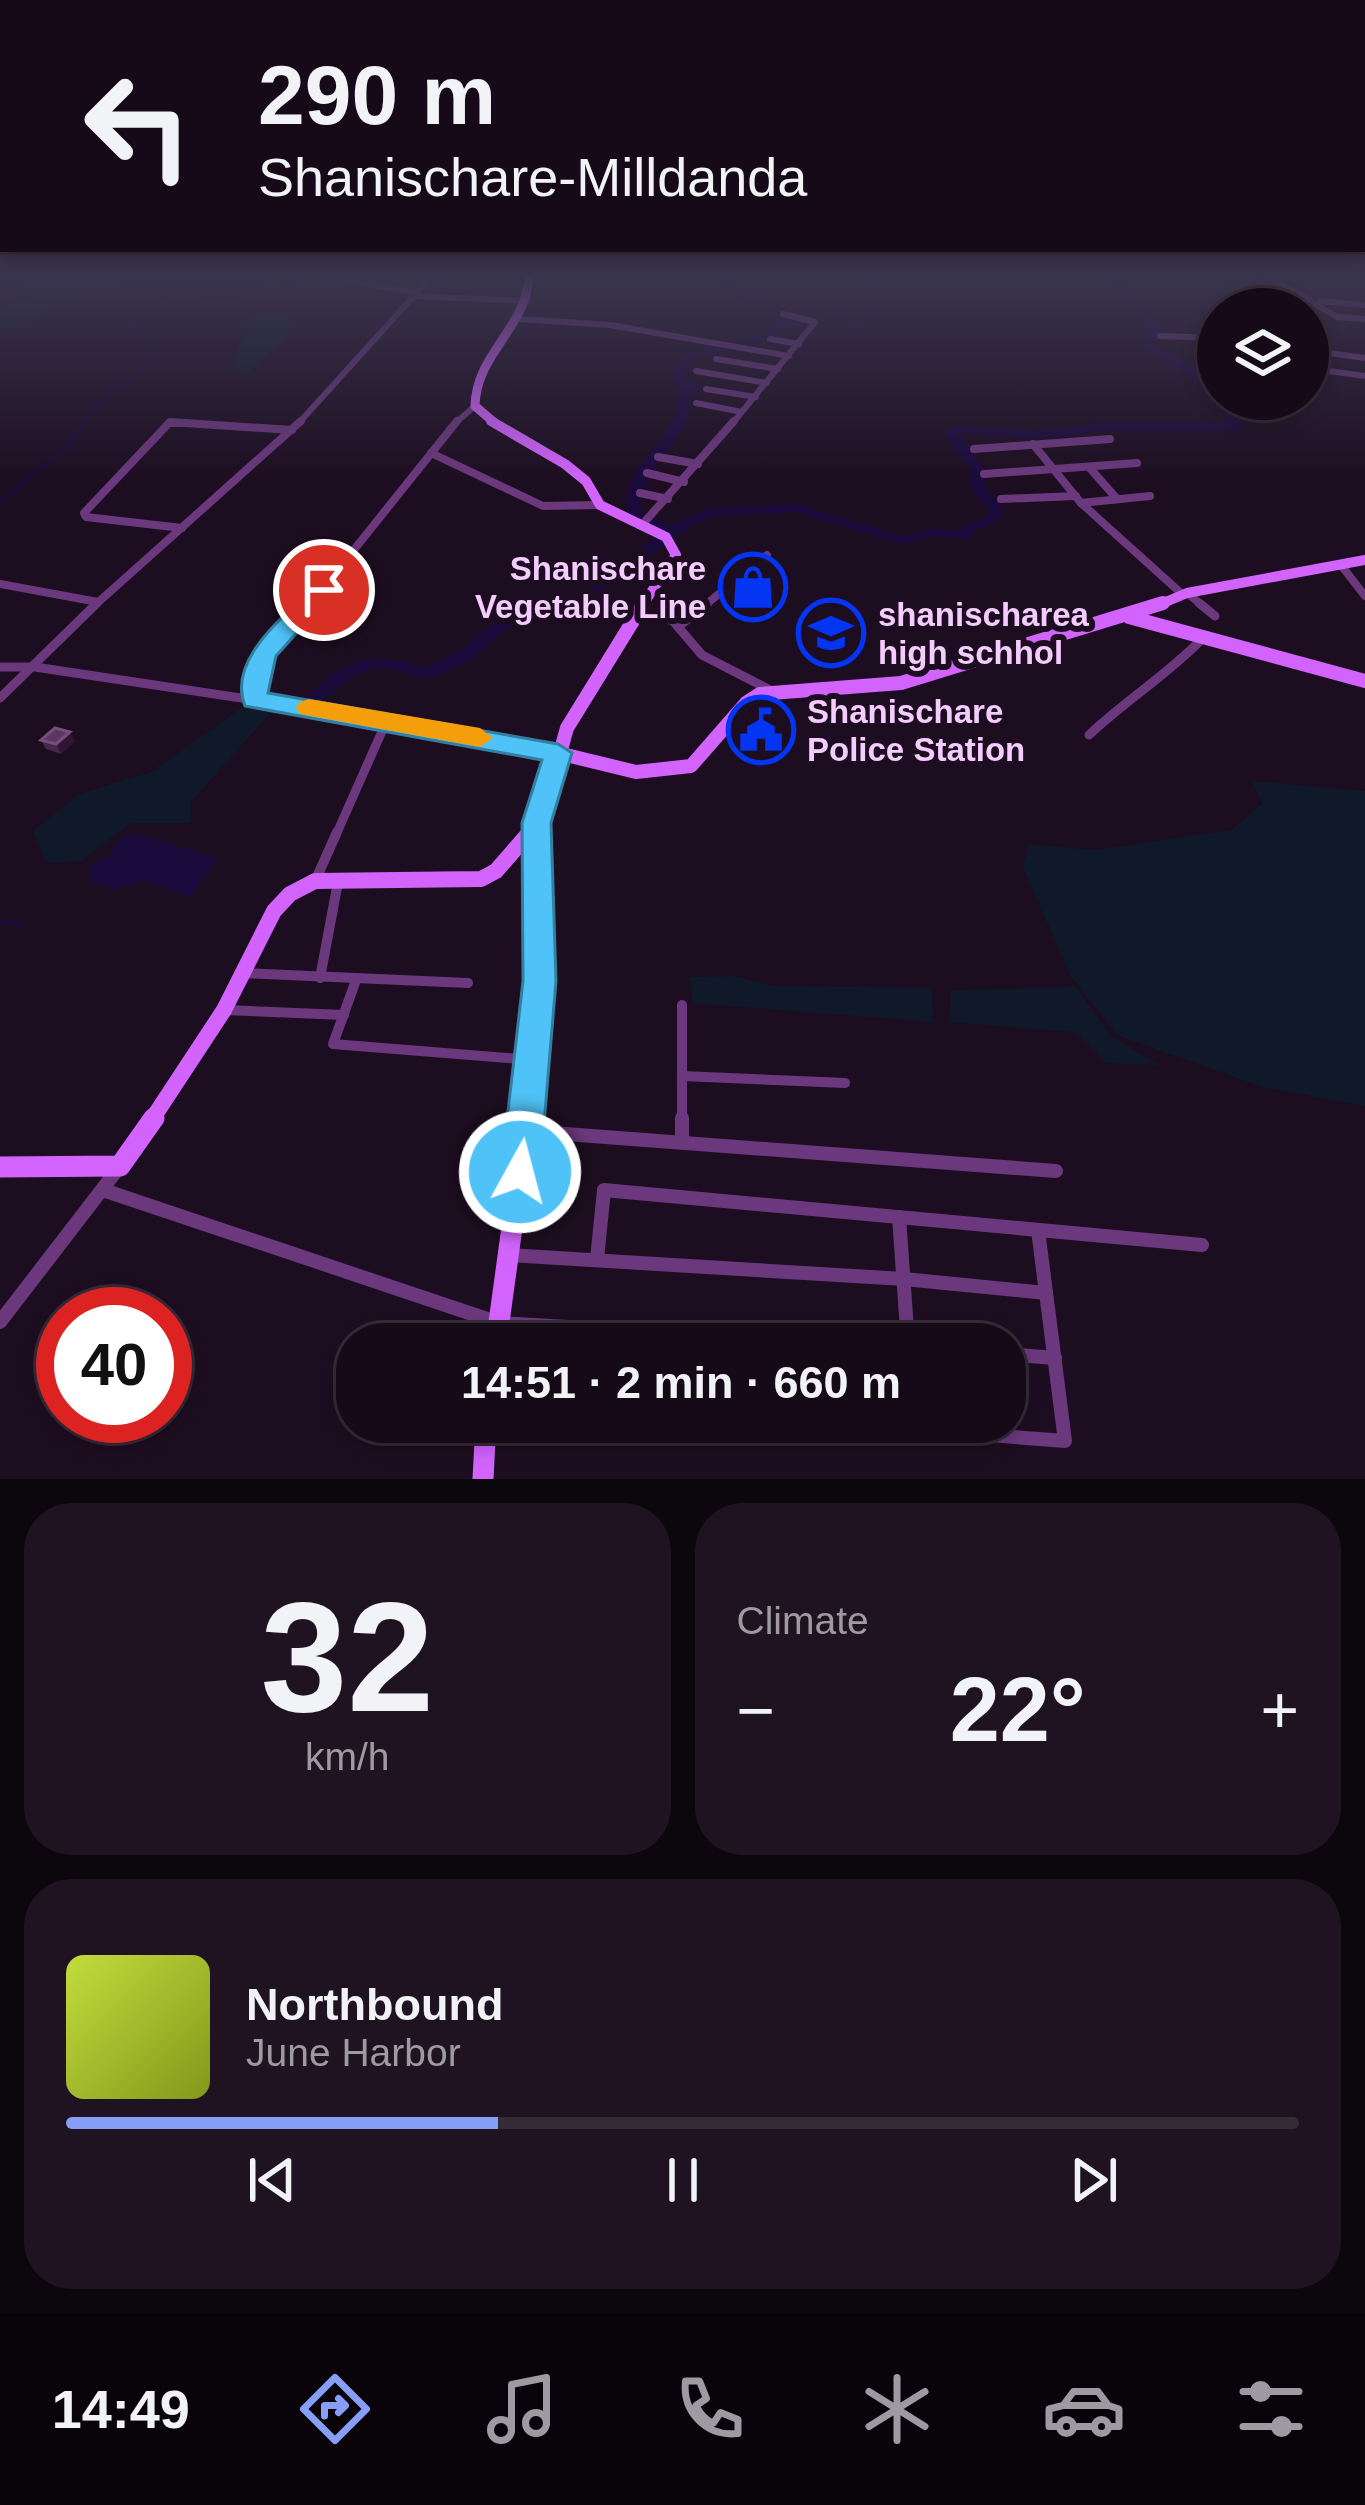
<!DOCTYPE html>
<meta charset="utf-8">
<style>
body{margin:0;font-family:Helvetica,sans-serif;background:#1f1321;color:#f1f3f6;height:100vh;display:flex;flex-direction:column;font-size:45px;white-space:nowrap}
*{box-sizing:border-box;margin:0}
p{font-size:39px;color:#9e9aa2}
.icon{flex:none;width:66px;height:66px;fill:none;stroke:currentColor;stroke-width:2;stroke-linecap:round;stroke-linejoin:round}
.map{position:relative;height:1479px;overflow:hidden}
.sheet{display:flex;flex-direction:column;gap:24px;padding:24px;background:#0c060d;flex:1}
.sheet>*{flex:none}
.top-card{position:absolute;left:0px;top:0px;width:1365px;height:252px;box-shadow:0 6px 18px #0003,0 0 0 3px #352b37;background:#160a18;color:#f1f3f6;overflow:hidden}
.controls{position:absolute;left:1197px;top:288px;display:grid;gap:24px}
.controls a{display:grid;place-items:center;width:132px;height:132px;border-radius:50%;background:#160a18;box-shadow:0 6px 18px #0003,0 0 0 3px #352b37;font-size:60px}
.speed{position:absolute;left:36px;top:1287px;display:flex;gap:24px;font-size:60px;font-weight:700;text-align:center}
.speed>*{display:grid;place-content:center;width:156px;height:156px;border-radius:50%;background:#160a18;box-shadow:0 6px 18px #0003,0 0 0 3px #352b37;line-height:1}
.speed .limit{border:18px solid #d22;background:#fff;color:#111}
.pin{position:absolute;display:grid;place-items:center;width:102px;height:102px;color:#fff;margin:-51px;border:6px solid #fff;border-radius:50%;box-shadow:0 3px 12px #0007}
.me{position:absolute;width:132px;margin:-66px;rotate:7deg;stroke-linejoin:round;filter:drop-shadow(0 0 9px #0008)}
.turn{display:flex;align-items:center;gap:42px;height:252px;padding:0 60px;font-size:54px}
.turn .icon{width:156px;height:156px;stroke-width:2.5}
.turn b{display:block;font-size:84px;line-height:102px}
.big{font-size:90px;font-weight:700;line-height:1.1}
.sheet .tile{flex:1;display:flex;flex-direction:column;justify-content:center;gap:18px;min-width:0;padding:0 42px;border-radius:48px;background:#1f1321}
.sheet .dial{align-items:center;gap:0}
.dial b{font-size:156px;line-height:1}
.song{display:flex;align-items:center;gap:36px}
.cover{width:144px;height:144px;border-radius:18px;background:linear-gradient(135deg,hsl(70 70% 55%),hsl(70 70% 35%))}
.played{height:12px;border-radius:6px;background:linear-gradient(90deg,#869ef5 35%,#352b37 35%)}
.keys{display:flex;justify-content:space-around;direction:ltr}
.heat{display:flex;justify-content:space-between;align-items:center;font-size:66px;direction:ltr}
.sheet .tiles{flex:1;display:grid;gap:24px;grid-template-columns:1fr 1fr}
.tile:last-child{grid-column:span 2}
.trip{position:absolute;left:336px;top:1323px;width:690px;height:120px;border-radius:48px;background:#160a18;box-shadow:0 6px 18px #0003,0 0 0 3px #352b37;font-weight:700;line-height:120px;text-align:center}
.dock{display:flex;height:192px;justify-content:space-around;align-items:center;background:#09040a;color:#9e9aa2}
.dock .icon{width:84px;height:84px}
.dock .on{color:#869ef5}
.dock b{font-size:54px;color:#f1f3f6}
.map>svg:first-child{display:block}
.green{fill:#101929}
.water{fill:#1a0a3c}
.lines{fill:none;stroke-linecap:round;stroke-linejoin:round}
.stream{stroke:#1a0a3c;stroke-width:3}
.river{fill:#1a0a3c;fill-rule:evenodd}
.street-far4{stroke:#6b387e;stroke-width:6}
.street-far3{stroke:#6b387e;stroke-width:8}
.street-far2{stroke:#6b387e;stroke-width:9}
.street-far1{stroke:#6b387e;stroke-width:10}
.street{stroke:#6b387e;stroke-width:14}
.secondary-far4{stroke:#d264fd;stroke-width:9}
.secondary-far3{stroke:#d264fd;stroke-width:10}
.secondary-far2{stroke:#d264fd;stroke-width:14}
.secondary-far1{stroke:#d264fd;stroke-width:16}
.secondary{stroke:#d264fd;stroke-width:21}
.wall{fill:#49264d}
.shaded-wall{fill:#301433}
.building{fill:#5b3760;stroke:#744f79;stroke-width:3}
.route{fill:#4fc3f7;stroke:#337fa1;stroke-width:3}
.slow{fill:#f59e0b}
.labels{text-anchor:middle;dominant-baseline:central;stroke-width:12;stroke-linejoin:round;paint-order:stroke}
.poi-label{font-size:33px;font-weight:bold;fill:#f5ccfe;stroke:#1d0d20;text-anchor:start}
</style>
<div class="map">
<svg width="1365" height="1479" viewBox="0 0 1365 1479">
<rect width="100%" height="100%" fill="#1d0d20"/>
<!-- green -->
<g class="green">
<path d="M57,277h58l2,9 21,1 -45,2 -93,46v-27l54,-21z"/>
<path d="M251,315h45l-10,10 9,4 -47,44 -18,-2z"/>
<path d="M244,706l29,4 -82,92 -1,21h-60l-48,38 -36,2 -13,-32 46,-37 72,-22z"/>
<path d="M1252,781l113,10v315l-103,-19 -145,-52 -47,-60 -47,-108 5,-23 67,6 136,-20 31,-26z"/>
<path d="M734,976l39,10 159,2 1,34 -241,-19 -2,-26z"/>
<path d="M1076,987l35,49 49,29 -54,-2 -30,-31 -126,-10 1,-32z"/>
</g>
<!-- water -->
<path class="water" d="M135,834h1l82,24 -27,39 -47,-17 -30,9 -25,-7 2,-16 19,-10 10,-17z"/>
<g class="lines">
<!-- stream -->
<g class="stream">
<path d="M818,321l16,-5 28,11 4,-4 -4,-4 16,-5 12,-14 -30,-18 10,-5"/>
<path d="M771,332l39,-7"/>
<path d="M0,502l63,-51 29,-38 27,-27 30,-20 16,-21 -22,-4 -11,-8 5,-10 -6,-1 30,-24 18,-4 84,6v-7l27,-7 -3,-4 11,-5"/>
<path d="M0,922l23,2"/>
</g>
<!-- river -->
<g class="river">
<path d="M49,277h24l-73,12v-6z"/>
<path d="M121,277h10l1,4 83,3 45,-2 -1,-5h10l1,7 -38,6 -102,-3 -10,-4z"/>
<path d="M725,277h10l-4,5 6,10 28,8 30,25 -20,4 4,5 -11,6 -76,19 -8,20 23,8 -17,5c6,47 -51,70 -49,117l30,17 35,-17 90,-5 106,32 32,-8 26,4 4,-7 24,-9 2,-7 -18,-18 -3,-24 -25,-34 7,-7 85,5 64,-8h129c-22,-39 -46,-52 -85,-74l-3,-12 11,-8 -46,-52h10l48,53 -11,8v7l43,24 22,20v10h9l16,28 -6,4h-137l-64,8 -78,-6 25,34 3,23 18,18 -5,13 -24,10 -5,9 -36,-4 -32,8 -107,-32 -86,5 -33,18 -62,50 -65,38 -17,3 -15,-6 -44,38 -41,20c-14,1 -26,-7 -40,-9 -31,-5 -51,16 -72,35h-12l-3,-4c36,-42 69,-50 120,-32l36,-18 48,-40 6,-2 24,7 65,-36 57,-46 -32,-19c-12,-52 54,-72 49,-125l4,-3 -11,-5 10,-24 13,-6 66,-16 7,-2 -3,-4 4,-5 12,-2 -23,-18 -28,-8 -8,-14z"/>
</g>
<!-- street-far4 -->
<g class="street-far4">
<path d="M333,277l83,16"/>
<path d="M1270,277l67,40 28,2"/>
<path d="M414,296l114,5"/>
<path d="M1320,301l45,4"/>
<path d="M518,319l92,6 179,31"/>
<path d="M1160,336l58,2"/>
<path d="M770,339l29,5"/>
<path d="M1308,350l57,8"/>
<path d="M716,359l62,10"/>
<path d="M1205,361l13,1"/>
<path d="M1308,368l57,8"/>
<path d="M696,371l71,12"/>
<path d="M706,389l50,8"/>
<path d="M696,403l46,9"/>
<path d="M169,424h25"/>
<path d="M298,424l133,-147"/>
<path d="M454,424l21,-18"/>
<path d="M732,424l83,-102 -32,-8"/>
</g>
<!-- street-far3 -->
<g class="street-far3">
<path d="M1033,444l48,59 101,91"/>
<path d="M974,449l136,-10"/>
<path d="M431,453l112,53 57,-1"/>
<path d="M658,457l40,7"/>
<path d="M1089,467l28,32"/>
<path d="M647,473l37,9"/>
<path d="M984,474l153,-11"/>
<path d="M640,493l28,6"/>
<path d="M1001,499l75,-3"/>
<path d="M1081,503l69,-7"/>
<path d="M641,526l93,-105"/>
<path d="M182,528l-96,-11 -2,-4 86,-91 122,8"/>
<path d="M1341,565l24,31"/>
<path d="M0,584l98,18"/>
<path d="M1187,593l16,13"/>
<path d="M94,606l207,-185"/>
<path d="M309,606l148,-185"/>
<path d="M704,606l63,-51"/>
</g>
<!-- street-far2 -->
<g class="street-far2">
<path d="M1199,603l16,13"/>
<path d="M642,611l31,10 29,34 70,36"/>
<path d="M678,627l30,-24"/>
<path d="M0,667h35l352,53 171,33"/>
<path d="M0,698l97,-95"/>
<path d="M254,700c6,-49 25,-62 58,-97"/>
<path d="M1089,735c37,-35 78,-60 113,-96"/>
<path d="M336,835l51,-115"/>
</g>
<!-- street-far1 -->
<g class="street-far1">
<path d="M316,879l21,-47"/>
<path d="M240,973l228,10"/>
<path d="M320,978l18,-96"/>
<path d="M356,980l-23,64 199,16"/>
<path d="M682,1005v116"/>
<path d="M224,1010l120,5"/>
<path d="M682,1076l163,7"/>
</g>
<!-- street -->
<g class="street">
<path d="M682,1118v21"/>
<path d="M526,1131l530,40"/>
<path d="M103,1190l396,133 366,21"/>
<path d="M899,1217l9,127"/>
<path d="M508,1255l396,24 142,14"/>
<path d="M597,1259l7,-69 598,55"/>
<path d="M0,1322l117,-152"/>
<path d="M1005,1354l50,4"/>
<path d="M821,1422l244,19 -27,-211"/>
</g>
<!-- secondary-far4 -->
<path class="secondary-far4" d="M496,424l-21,-18c1,-52 51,-78 54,-129"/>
<!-- secondary-far3 -->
<g class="secondary-far3">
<path d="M491,421l74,43 21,17 14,24 66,32 10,18 -34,51"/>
<path d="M1156,606l31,-13 178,-33"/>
</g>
<!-- secondary-far2 -->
<g class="secondary-far2">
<path d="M1129,617l236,64"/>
<path d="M558,753l78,19 55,-6 55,-63 14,-9 141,-11 262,-80"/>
<path d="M527,835l10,-12"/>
<path d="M537,835l30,-107 77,-125"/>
</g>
<!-- secondary-far1 -->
<g class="secondary-far1">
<path d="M151,1121l73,-111 50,-99 16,-17 25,-13 166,-2 15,-8 34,-39"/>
<path d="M527,1121l13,-140 -3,-149"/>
</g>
<!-- secondary -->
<g class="secondary">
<path d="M0,1167l120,-1 34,-48"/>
<path d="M496,1344l31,-226"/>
<path d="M483,1479l3,-57"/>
</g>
</g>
<!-- wall -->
<path class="wall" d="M41,740l34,1 -14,13 -15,-5z"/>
<!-- shaded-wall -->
<path class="shaded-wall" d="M70,732l5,9 -14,13 -5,-10z"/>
<!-- building -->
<path class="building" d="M55,728l15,4 -14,12 -15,-4z"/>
<!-- sky -->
<linearGradient id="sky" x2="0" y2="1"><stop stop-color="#100712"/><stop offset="0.57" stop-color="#3a354e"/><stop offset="1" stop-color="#3a354e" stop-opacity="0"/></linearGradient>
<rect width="1365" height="484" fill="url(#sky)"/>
<!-- route -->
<path class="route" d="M324,583l11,7 -59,66 -8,37 290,51 14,9 -21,70 5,158 -16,191 -6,14 -14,5 -13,-5 -6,-14 22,-191 -1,-158 20,-63 -297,-54c-19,-47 42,-91 70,-121z"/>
<!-- slow -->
<path class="slow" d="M309,699l171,29 13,10 -13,9 -180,-33 -4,-6 4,-6z"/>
<!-- icons -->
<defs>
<symbol id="shop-ring" viewBox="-11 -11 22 22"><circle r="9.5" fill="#1d0d20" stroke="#0335f3" stroke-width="1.5"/><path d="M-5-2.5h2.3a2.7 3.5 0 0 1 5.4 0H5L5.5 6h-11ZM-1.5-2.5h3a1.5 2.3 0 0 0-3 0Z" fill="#0335f3"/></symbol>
<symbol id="school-ring" viewBox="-11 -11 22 22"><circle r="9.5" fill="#1d0d20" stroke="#0335f3" stroke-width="1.5"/><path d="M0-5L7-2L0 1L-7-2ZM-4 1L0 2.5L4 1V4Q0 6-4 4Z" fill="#0335f3"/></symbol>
<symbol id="civic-ring" viewBox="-11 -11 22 22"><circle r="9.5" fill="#1d0d20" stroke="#0335f3" stroke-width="1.5"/><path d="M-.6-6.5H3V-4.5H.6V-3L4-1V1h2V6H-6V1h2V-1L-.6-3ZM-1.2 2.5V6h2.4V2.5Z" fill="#0335f3"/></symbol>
</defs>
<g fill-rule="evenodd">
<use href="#shop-ring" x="715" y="549" width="76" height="76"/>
<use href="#school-ring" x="793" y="595" width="76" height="76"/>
<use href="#civic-ring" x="723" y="692" width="76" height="76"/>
</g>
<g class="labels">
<!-- poi labels -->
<g class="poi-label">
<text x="706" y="568" text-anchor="end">Shanischare<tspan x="706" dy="38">Vegetable Line</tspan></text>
<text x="878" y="614">shanischarea<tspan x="878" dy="38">high schhol</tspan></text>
<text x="807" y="711">Shanischare<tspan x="807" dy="38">Police Station</tspan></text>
</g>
</g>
</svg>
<div class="controls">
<a><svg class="icon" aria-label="layers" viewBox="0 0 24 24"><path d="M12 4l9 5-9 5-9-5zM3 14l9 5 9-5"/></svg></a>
</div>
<div class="speed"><div class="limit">40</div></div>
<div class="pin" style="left:324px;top:590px;background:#d93025"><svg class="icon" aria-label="arrive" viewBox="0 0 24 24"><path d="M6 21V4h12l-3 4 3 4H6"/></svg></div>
<svg class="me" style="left:520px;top:1172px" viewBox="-20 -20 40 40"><circle r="17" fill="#4fc3f7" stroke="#fff" stroke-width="3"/><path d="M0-11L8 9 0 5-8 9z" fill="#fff"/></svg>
<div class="trip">14:51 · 2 min · 660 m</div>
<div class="top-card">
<div class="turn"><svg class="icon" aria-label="left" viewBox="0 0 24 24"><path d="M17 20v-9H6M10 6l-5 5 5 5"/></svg><div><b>290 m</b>Shanischare-Milldanda</div></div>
</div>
</div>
<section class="sheet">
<div class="tiles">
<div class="tile dial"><b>32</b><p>km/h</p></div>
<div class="tile"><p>Climate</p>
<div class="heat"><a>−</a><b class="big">22°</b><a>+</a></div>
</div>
<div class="tile">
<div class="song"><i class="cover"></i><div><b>Northbound</b><p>June Harbor</p></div></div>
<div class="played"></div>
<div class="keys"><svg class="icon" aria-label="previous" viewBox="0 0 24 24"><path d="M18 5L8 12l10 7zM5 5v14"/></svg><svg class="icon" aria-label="pause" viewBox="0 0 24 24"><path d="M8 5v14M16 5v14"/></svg><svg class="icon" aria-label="next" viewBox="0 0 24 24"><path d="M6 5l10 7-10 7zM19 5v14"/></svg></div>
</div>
</div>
</section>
<nav class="dock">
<b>14:49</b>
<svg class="icon on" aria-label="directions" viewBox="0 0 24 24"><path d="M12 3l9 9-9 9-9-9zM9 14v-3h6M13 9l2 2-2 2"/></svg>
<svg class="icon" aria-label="music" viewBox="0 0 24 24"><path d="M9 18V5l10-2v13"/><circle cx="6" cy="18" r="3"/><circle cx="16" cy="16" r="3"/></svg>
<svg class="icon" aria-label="phone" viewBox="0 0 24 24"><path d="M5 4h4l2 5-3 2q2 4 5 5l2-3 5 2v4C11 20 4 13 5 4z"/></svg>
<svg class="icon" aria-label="climate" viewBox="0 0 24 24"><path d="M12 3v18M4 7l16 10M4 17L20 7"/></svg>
<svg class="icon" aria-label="car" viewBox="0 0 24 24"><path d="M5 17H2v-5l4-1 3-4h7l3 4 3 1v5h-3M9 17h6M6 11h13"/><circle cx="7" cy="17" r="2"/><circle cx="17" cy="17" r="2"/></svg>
<svg class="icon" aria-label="filters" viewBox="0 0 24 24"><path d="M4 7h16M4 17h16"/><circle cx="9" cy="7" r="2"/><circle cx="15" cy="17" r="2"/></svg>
</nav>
